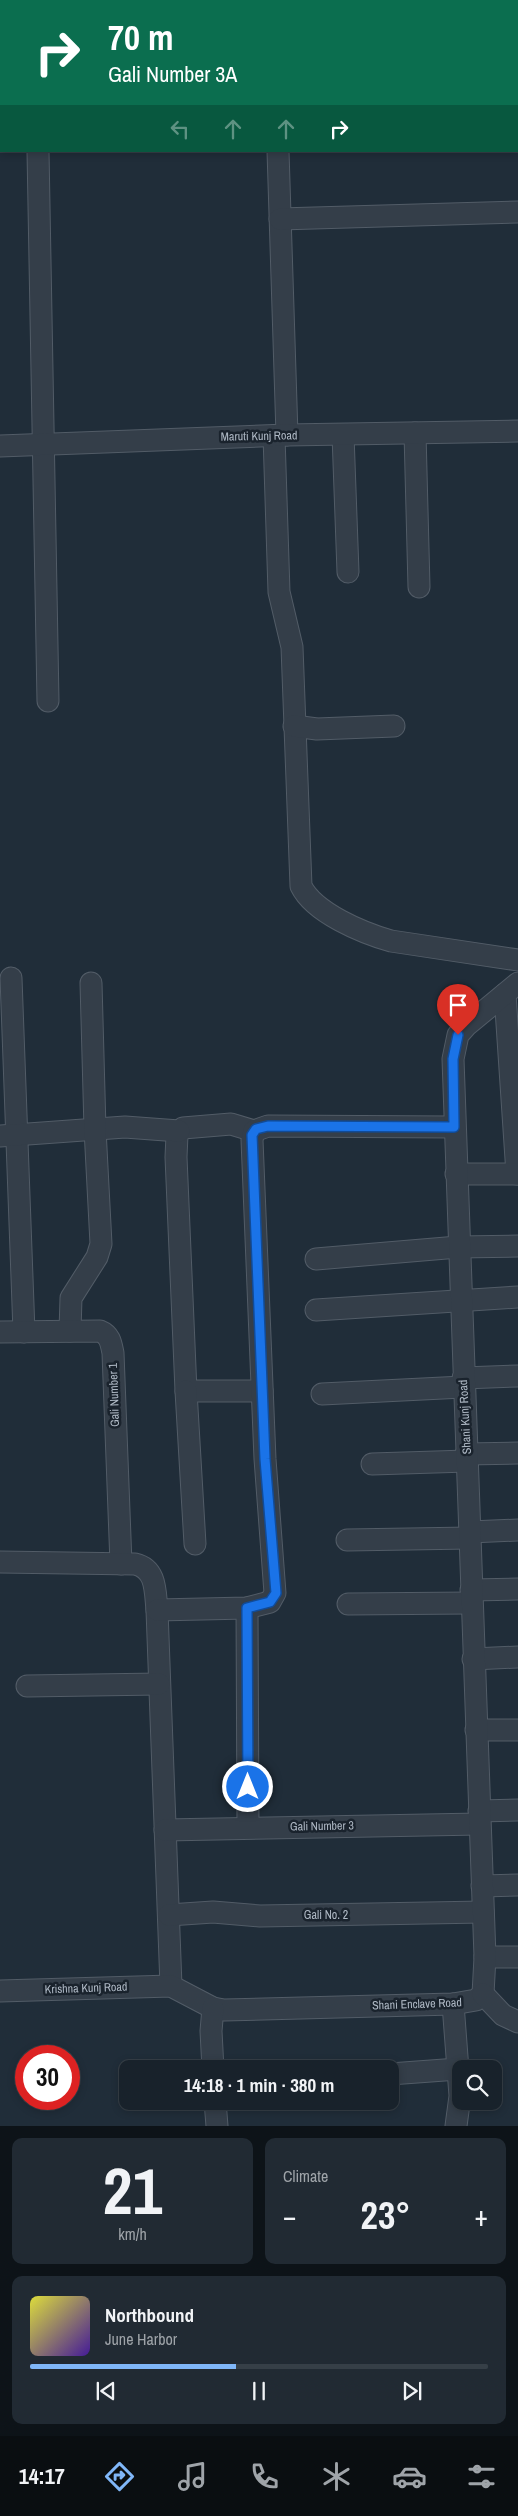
<!DOCTYPE html>
<meta charset="utf-8">
<style>
body{margin:0;font-family:"Archivo Narrow",sans-serif;background:#212a33;color:#f1f3f6;height:100vh;display:flex;flex-direction:column;font-size:19px;white-space:nowrap}
*{box-sizing:border-box;margin:0}
p{font-size:16px;color:#9fa4a9}
.icon{flex:none;width:28px;height:28px;fill:none;stroke:currentColor;stroke-width:2;stroke-linecap:round;stroke-linejoin:round}
.map{position:relative;height:2126px;overflow:hidden}
.side{display:flex;flex-direction:column;gap:12px;padding:12px;background:#0d1318;flex:1}
.side>*{flex:none}
.banner{position:absolute;left:0px;top:0px;width:519px;height:152px;box-shadow:0 2px 8px #0003,0 0 0 1px #363f47;background:#0b6e4f;color:#fff;overflow:hidden}
.tools{position:absolute;left:452px;top:2060px;display:grid;gap:10px}
.tools a{display:grid;place-items:center;width:50px;height:50px;border-radius:10px;background:#18222b;box-shadow:0 2px 8px #0003,0 0 0 1px #363f47;font-size:25px}
.speed{position:absolute;left:15px;top:2045px;display:flex;gap:10px;font-size:25px;font-weight:700;text-align:center}
.speed>*{display:grid;place-content:center;width:65px;height:65px;border-radius:50%;background:#18222b;box-shadow:0 2px 8px #0003,0 0 0 1px #363f47;line-height:1}
.speed .limit{border:8px solid #d22;background:#fff;color:#111}
.pin{position:absolute;display:grid;place-items:center;width:42px;height:42px;color:#fff;margin:-51px -21px;border-radius:50% 50% 50% 0;rotate:-45deg;box-shadow:0 0 5px #0007}
.pin .icon{rotate:45deg}
.me{position:absolute;width:55px;margin:-28px;rotate:0deg;stroke-linejoin:round;filter:drop-shadow(0 0 4px #0008)}
.turn{display:flex;align-items:center;gap:18px;height:105px;padding:0 25px;font-size:22px}
.turn .icon{width:65px;height:65px;stroke-width:2.5}
.turn b{display:block;font-size:35px;line-height:42px}
.lanes{display:flex;align-items:center;height:48px;padding:0 25px;background:#0003;justify-content:center;gap:25px;direction:ltr}
.lanes .off{opacity:.35}
.big{font-size:38px;font-weight:700;line-height:1.1}
.side .widget{flex:1;display:flex;flex-direction:column;justify-content:center;gap:8px;min-width:0;padding:0 18px;border-radius:10px;background:#212a33}
.side .dial{align-items:center;gap:0}
.dial b{font-size:65px;line-height:1}
.song{display:flex;align-items:center;gap:15px}
.cover{width:60px;height:60px;border-radius:8px;background:linear-gradient(135deg,hsl(60 70% 55%),hsl(260 70% 35%))}
.played{height:5px;border-radius:2px;background:linear-gradient(90deg,#80b7f9 45%,#363f47 45%)}
.keys{display:flex;justify-content:space-around;direction:ltr}
.heat{display:flex;justify-content:space-between;align-items:center;font-size:28px;direction:ltr}
.side .tiles{flex:1;display:grid;gap:12px;grid-template-columns:1fr 1fr}
.widget:last-child{grid-column:span 2}
.trip{position:absolute;left:119px;top:2060px;width:280px;height:50px;border-radius:10px;background:#18222b;box-shadow:0 2px 8px #0003,0 0 0 1px #363f47;font-weight:700;line-height:50px;text-align:center}
.menu{display:flex;height:80px;justify-content:space-around;align-items:center;background:#0a0e11;color:#9fa4a9}
.menu .icon{width:35px;height:35px}
.menu .selected{color:#80b7f9}
.menu b{font-size:22px;color:#f1f3f6}
.map>svg:first-child{display:block}
.lines{fill:none;stroke-linecap:round;stroke-linejoin:round}
.street-casing{stroke:#525c67;stroke-width:23}
.street{stroke:#343e49;stroke-width:21}
.route-casing{stroke:#114b97;stroke-width:12}
.route{stroke:#1a73e8;stroke-width:9}
.labels{text-anchor:middle;dominant-baseline:central;stroke-width:5;stroke-linejoin:round;paint-order:stroke}
.street-label{font-size:12px;fill:#afb9c5;stroke:#1a232d}
</style>
<div class="map">
<svg width="518" height="2126" viewBox="0 0 518 2126">
<rect width="100%" height="100%" fill="#202d39"/>
<g class="lines">
<defs>
<g id="street">
<path d="M37,0v1"/>
<path d="M121,0v1"/>
<path d="M274,0v1"/>
<path d="M314,1l14,-1"/>
<path d="M0,28h1"/>
<path d="M38,151l10,550"/>
<path d="M278,151l9,284"/>
<path d="M280,219l238,-7"/>
<path d="M415,433l4,154"/>
<path d="M343,435l5,137"/>
<path d="M274,436l5,156 13,55 9,239c13,27 62,47 90,55l127,19"/>
<path d="M0,446l287,-11 231,-4"/>
<path d="M294,726l23,3 77,-3"/>
<path d="M11,978l13,354"/>
<path d="M505,994l12,180"/>
<path d="M254,1131l-23,-7 -48,4 -6,7 -1,22 10,234h76"/>
<path d="M0,1136l125,-9 54,4"/>
<path d="M456,1174h62"/>
<path d="M316,1259l142,-12 60,-1"/>
<path d="M316,1310l202,-13"/>
<path d="M70,1331l1,-33 26,-41 4,-13 -6,-115 -4,-146"/>
<path d="M0,1332l100,-1c10,4 11,12 13,22l8,211"/>
<path d="M463,1378l55,-2"/>
<path d="M186,1391l9,153"/>
<path d="M322,1394l141,-7"/>
<path d="M466,1454l52,-1"/>
<path d="M372,1464l95,-3"/>
<path d="M470,1532l48,-2"/>
<path d="M347,1540l123,-2"/>
<path d="M0,1562l135,2c22,5 20,28 22,46l14,376"/>
<path d="M471,1590l47,-1"/>
<path d="M348,1604l123,-1"/>
<path d="M247,1608l1,219"/>
<path d="M157,1610l90,-2 23,-6 5,-9 -10,-134 -13,-319 2,-9 14,-5 186,1"/>
<path d="M473,1659l45,-2"/>
<path d="M27,1686l132,-2"/>
<path d="M476,1730h42"/>
<path d="M479,1811l39,-1"/>
<path d="M165,1830l314,-6"/>
<path d="M482,1886l36,-1"/>
<path d="M169,1915l44,-3 47,4 223,-4"/>
<path d="M485,1957h33"/>
<path d="M0,1991l171,-5 42,22 11,2 229,-6 23,-4 7,-6 2,-37 -32,-898 5,-24 8,-9 52,-43"/>
<path d="M483,1994l20,21 15,7"/>
<path d="M453,2004l7,92 -4,30"/>
<path d="M213,2008l-2,23 2,38"/>
<path d="M390,2074l68,-5"/>
<path d="M215,2101l2,25"/>
</g>
</defs>
<!-- street casing -->
<use href="#street" class="street-casing"/>
<!-- street -->
<use href="#street" class="street"/>
</g>
<g class="lines">
<defs>
<path id="route" d="M248,1787l-1,-179 23,-6 6,-9 -11,-134 -13,-324 4,-6 12,-3 186,1 -1,-68 5,-24"/>
</defs>
<!-- route casing -->
<use href="#route" class="route-casing"/>
<!-- route -->
<use href="#route" class="route"/>
</g>
<g class="labels">
<!-- street labels -->
<g class="street-label">
<text transform="translate(259 436) rotate(-1)">Maruti Kunj Road</text>
<text transform="translate(114 1395) rotate(-92)">Gali Number 1</text>
<text transform="translate(465 1417) rotate(-93)">Shani Kunj Road</text>
<text transform="translate(322 1826) rotate(-1)">Gali Number 3</text>
<text x="326" y="1915">Gali No. 2</text>
<text transform="translate(86 1988) rotate(-2)">Krishna Kunj Road</text>
<text transform="translate(417 2004) rotate(-2)">Shani Enclave Road</text>
</g>
</g>
</svg>
<div class="tools">
<a><svg class="icon" aria-label="search" viewBox="0 0 24 24"><circle cx="10" cy="10" r="6"/><path d="M15 15l6 6"/></svg></a>
</div>
<div class="speed"><div class="limit">30</div></div>
<div class="pin" style="left:458px;top:1035px;background:#d93025"><svg class="icon" aria-label="arrive" viewBox="0 0 24 24"><path d="M6 21V4h12l-3 4 3 4H6"/></svg></div>
<svg class="me" style="left:248px;top:1787px" viewBox="-20 -20 40 40"><circle r="17" fill="#1a73e8" stroke="#fff" stroke-width="3"/><path d="M0-11L8 9 0 5-8 9z" fill="#fff"/></svg>
<div class="trip">14:18 · 1 min · 380 m</div>
<div class="banner">
<div class="turn"><svg class="icon" aria-label="right" viewBox="0 0 24 24"><path d="M7 20v-9h11M14 6l5 5-5 5"/></svg><div><b>70 m</b>Gali Number 3A</div></div>
<div class="lanes"><svg class="icon off" aria-label="left" viewBox="0 0 24 24"><path d="M17 20v-9H6M10 6l-5 5 5 5"/></svg><svg class="icon off" aria-label="ahead" viewBox="0 0 24 24"><path d="M12 20V5M6 11l6-6 6 6"/></svg><svg class="icon off" aria-label="ahead" viewBox="0 0 24 24"><path d="M12 20V5M6 11l6-6 6 6"/></svg><svg class="icon" aria-label="right" viewBox="0 0 24 24"><path d="M7 20v-9h11M14 6l5 5-5 5"/></svg></div>
</div>
</div>
<section class="side">
<div class="tiles">
<div class="widget dial"><b>21</b><p>km/h</p></div>
<div class="widget"><p>Climate</p>
<div class="heat"><a>−</a><b class="big">23°</b><a>+</a></div>
</div>
<div class="widget">
<div class="song"><i class="cover"></i><div><b>Northbound</b><p>June Harbor</p></div></div>
<div class="played"></div>
<div class="keys"><svg class="icon" aria-label="previous" viewBox="0 0 24 24"><path d="M18 5L8 12l10 7zM5 5v14"/></svg><svg class="icon" aria-label="pause" viewBox="0 0 24 24"><path d="M8 5v14M16 5v14"/></svg><svg class="icon" aria-label="next" viewBox="0 0 24 24"><path d="M6 5l10 7-10 7zM19 5v14"/></svg></div>
</div>
</div>
</section>
<nav class="menu">
<b>14:17</b>
<svg class="icon selected" aria-label="directions" viewBox="0 0 24 24"><path d="M12 3l9 9-9 9-9-9zM9 14v-3h6M13 9l2 2-2 2"/></svg>
<svg class="icon" aria-label="music" viewBox="0 0 24 24"><path d="M9 18V5l10-2v13"/><circle cx="6" cy="18" r="3"/><circle cx="16" cy="16" r="3"/></svg>
<svg class="icon" aria-label="phone" viewBox="0 0 24 24"><path d="M5 4h4l2 5-3 2q2 4 5 5l2-3 5 2v4C11 20 4 13 5 4z"/></svg>
<svg class="icon" aria-label="climate" viewBox="0 0 24 24"><path d="M12 3v18M4 7l16 10M4 17L20 7"/></svg>
<svg class="icon" aria-label="car" viewBox="0 0 24 24"><path d="M5 17H2v-5l4-1 3-4h7l3 4 3 1v5h-3M9 17h6M6 11h13"/><circle cx="7" cy="17" r="2"/><circle cx="17" cy="17" r="2"/></svg>
<svg class="icon" aria-label="filters" viewBox="0 0 24 24"><path d="M4 7h16M4 17h16"/><circle cx="9" cy="7" r="2"/><circle cx="15" cy="17" r="2"/></svg>
</nav>
